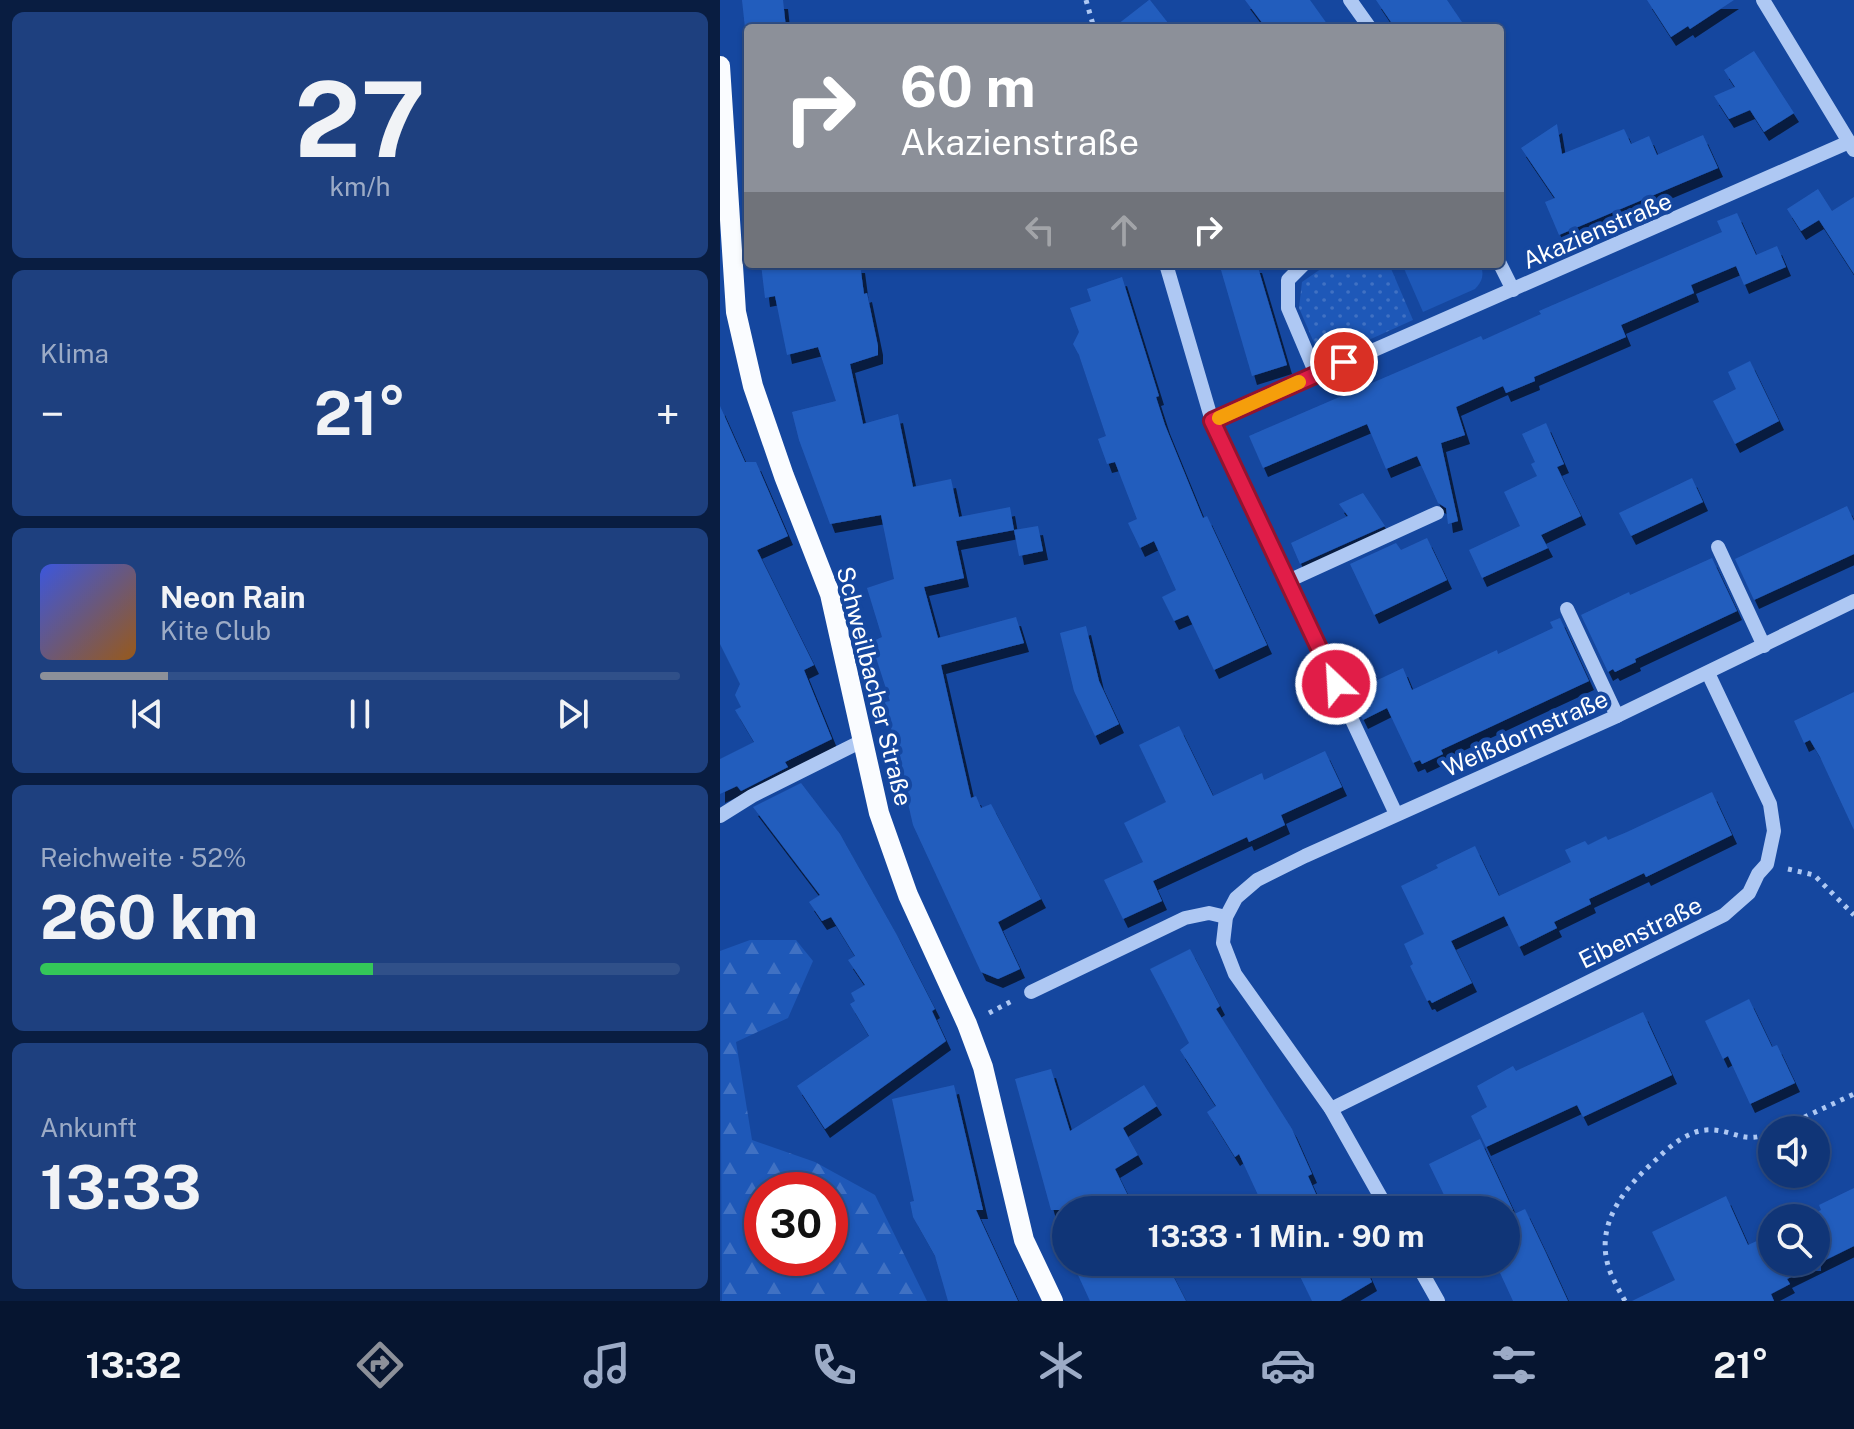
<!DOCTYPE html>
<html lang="de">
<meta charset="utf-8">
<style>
body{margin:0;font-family:"Public Sans",sans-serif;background:#1e407f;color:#f1f3f6;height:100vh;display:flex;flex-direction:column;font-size:30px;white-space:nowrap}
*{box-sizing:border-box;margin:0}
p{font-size:26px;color:#9cabc6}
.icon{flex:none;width:44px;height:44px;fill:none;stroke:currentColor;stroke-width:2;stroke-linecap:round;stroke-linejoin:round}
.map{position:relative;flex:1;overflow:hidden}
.drawer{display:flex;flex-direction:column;gap:12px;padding:12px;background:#091d41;width:720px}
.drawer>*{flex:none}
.hud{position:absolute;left:24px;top:24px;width:760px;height:244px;border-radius:8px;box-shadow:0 2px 6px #0004,0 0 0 2px #305089;background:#8c9099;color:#fff;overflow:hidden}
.tools{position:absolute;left:1038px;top:1116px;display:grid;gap:16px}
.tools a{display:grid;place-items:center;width:72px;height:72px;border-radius:50%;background:#103577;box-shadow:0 2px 6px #0004,0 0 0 2px #305089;font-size:40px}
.speed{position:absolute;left:24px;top:1172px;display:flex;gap:16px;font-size:40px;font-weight:700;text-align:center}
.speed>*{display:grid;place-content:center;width:104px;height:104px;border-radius:50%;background:#103577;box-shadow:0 2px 6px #0004,0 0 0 2px #305089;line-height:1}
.speed .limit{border:12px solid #d22;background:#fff;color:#111}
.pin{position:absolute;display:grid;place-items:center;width:68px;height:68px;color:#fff;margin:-34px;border:4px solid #fff;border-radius:50%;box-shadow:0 2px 8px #0007}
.me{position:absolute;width:88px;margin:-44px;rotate:335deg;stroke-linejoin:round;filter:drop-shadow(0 0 6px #0008)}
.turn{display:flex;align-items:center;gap:28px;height:168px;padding:0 24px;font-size:36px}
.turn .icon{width:104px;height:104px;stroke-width:2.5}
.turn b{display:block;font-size:56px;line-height:68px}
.lanes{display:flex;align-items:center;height:76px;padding:0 24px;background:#0003;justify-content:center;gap:40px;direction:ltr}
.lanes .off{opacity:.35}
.big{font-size:60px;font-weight:700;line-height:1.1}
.drawer .tile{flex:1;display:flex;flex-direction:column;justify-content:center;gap:12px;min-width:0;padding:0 28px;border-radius:12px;background:#1e407f}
.drawer .dial{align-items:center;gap:0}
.dial b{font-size:104px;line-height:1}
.song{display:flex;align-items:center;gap:24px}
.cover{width:96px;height:96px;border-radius:12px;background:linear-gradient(135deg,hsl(230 70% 55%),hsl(30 70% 35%))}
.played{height:8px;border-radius:4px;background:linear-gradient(90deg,#8c9099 20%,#305089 20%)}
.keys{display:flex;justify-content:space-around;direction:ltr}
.heat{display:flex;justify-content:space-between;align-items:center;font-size:44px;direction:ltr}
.charge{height:12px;border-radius:6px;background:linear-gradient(90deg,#34c759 52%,#305089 0)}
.trip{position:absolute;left:332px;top:1196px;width:468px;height:80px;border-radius:40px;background:#103577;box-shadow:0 2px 6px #0004,0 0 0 2px #305089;font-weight:700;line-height:80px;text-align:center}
.menu{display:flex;height:128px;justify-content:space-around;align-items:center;background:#061530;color:#9cabc6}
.menu .icon{width:56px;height:56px}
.menu .current{color:#8c9099}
.menu b{font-size:36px;color:#f1f3f6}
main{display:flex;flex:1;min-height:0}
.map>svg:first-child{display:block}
.grass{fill:#1e58b8}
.forest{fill:url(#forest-firs);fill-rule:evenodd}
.park{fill:url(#park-dots)}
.building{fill:#245dbd;filter:url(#shadow)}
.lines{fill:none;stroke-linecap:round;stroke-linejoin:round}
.path{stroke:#aec8f3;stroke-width:5;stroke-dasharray:4 6;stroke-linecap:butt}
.minor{stroke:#aec8f3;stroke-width:14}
.major{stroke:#fafcff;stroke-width:20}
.route-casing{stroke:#92132f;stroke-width:20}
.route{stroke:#e11d48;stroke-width:14}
.slow{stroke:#f59e0b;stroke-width:14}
.labels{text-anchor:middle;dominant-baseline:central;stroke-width:8;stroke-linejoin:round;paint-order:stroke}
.street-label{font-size:24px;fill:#fff;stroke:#15479f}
</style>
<main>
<section class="drawer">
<div class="tile dial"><b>27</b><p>km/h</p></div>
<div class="tile"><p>Klima</p>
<div class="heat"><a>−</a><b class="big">21°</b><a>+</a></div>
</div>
<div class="tile">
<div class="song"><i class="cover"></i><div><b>Neon Rain</b><p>Kite Club</p></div></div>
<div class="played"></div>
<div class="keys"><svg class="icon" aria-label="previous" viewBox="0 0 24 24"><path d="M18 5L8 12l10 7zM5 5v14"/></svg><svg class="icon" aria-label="pause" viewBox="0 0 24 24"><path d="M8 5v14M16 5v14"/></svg><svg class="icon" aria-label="next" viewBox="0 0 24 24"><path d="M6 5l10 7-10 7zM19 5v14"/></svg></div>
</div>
<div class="tile"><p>Reichweite · 52%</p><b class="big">260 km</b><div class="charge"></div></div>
<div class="tile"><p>Ankunft</p><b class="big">13:33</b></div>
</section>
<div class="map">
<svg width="1134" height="1301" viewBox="0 0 1134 1301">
<defs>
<pattern id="forest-firs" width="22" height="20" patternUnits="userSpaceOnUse" patternTransform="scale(2)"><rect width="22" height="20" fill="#1e58b8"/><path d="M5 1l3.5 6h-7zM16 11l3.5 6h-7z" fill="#4071c3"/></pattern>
<pattern id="park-dots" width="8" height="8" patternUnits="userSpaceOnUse" patternTransform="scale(2)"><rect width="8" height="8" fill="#1e58b8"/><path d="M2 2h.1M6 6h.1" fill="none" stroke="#4071c3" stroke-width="1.8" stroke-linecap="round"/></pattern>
<filter id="shadow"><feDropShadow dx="5" dy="9" stdDeviation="0" flood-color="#0009"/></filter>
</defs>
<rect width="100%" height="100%" fill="#15479f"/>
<!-- grass -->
<path class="grass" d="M682,264h78c5,10 2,18 -5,25l-52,23z"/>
<!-- forest -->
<path class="forest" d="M30,940h46l17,21 -25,57 -52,24 16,98 63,22 60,33 52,106h-205l-2,-350zM42,1190h68v68h-68z"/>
<!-- park -->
<path class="park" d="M608,264h61l24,56 -91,41 -23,-53 3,-26z"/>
<!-- building -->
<g class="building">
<path d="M22,0h41l3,28h-41z"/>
<path d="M430,0l22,28h-59l36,-28z"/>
<path d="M525,0h65l20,28h-64z"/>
<path d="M656,0h71l19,28h-71z"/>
<path d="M927,0h87l-44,29 -2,-3 -17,11z"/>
<path d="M1034,51l40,62 -30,19 -14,-22 -21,9 -15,-23 21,-9 -11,-17z"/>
<path d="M837,124l5,30 62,-25 7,15 18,-8 8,19 46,-20 15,33 -159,67 -14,-33 10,-4 -34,-50z"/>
<path d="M1098,189l14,22 22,-14v77l-35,-54 -18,11 -14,-22z"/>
<path d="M1017,213l19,42 21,-9 9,21 -42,18 -8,-19 -45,19 3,8 -73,32 5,12 -92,40 1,4 -29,12 -3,-7 -47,21 9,28 -24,8 17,78 -10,3 -2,-16 -8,-5 -21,-47 -31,13 -19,-45 -104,44 -14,-32 232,-100 2,4 58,-26 -2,-3 169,-73 14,-6 -5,-11z"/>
<path d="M41,264h99l4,30 3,-1 11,53v9l-28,9 13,60 35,-10 15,73 38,-8 8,38 51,-10 4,23 -58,11 8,37 -40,9 14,51 78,-21 8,26 -83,22 30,133 5,-2 5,12 10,-4 50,95 -43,23 22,47 -22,10 -17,-7 -68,-147 -28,-123 5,-1 -19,-59 11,-5 -15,-49 27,-9 -13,-64 -51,9 -31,-84 -7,-28 44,-11 -18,-54 -31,8 -12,-59 -10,2z"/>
<path d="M522,264h15l30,101 -35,11 -31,-106z"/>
<path d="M402,277l37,119 -3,1 9,28 38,93 4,-2 60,129 -53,25 -26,-55 -14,6 -12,-24 14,-7 -22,-49 -14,7 -12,-25 9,-4 -22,-57 -8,2 -9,-25 8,-3 -27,-81 -6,-11 6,-12 -9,-24 21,-7 -4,-12z"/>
<path d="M1030,361l29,60 -44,23 -22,-43 23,-12 -8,-17z"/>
<path d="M0,406l25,56h11l32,74 -31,14 57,115 -10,5 28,69 -47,23 3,5 -47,24 -4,-5 -17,8v-35l34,-17 -19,-32 6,-3 -6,-12 5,-11 -20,-40z"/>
<path d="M826,423l18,41 -7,3 24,49 -40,19 7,13 -66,30 -13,-28 51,-24 -16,-34 33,-16 -6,-12 4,-2 -13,-28z"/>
<path d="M972,478l11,24 -72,34 -12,-23z"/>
<path d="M643,493l22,33 -85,38 -9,-21 57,-27 -9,-12z"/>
<path d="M1127,506l7,15v33l-100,46 -19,-41z"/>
<path d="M318,526l5,25 -24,5 -5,-26z"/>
<path d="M707,538l20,42 -73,35 -24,-51 46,-21 5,7z"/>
<path d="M992,558l25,53 -102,48 1,3 -21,10 -2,-3 -5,3 -27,-57 48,-23 1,3z"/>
<path d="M840,618l29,63 -148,69 2,4 -21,10 -2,-4 -7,3 -26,-55 -24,12 -13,-27 53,-25 9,22 85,-40 1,4 55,-26 -3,-6z"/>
<path d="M366,626l13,55 20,43 -24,12 -21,-45 -14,-58z"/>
<path d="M1134,692v138l-34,-73 -10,-17 -6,3 -10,-22z"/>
<path d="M459,726l34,70 49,-23 2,7 61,-29 17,36 -61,28 4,10 -36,17 -2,-5 -94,44 9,20 -39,18 -19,-39 39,-18 -19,-39 42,-21 -27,-57z"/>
<path d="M81,783l39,51 57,101 38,74 -3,2 14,30 -121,88 -28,-43 72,-50 -19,-32 5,-3 -4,-8 14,-8 -17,-25 7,-4 -24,-39 -9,4 -13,-19 11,-7 -67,-88z"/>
<path d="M992,792l20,43 -86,42 -2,-4 -55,26 2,5 -37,18 3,6 -38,19 -15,-31 -53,25 21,42 -40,20 -2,-3 -3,1 -17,-35 3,-2 -9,-20 20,-10 -23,-48 37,-18 -2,-3 39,-19 24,50 72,-34 -6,-12 20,-9 3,4 18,-9 2,4 19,-8z"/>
<path d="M470,949l30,57 -4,3 76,120 20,45 -4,2 12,27 -15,7h-40l-26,-56 -4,3 -28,-45 9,-6 -36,-56 9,-7 -39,-74z"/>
<path d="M1029,999l23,48 5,-2 18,38 -45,21 -22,-48 -5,3 -18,-38z"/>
<path d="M923,1012l29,63 -89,42 -6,-12 -91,42 -15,-31 16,-9 -10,-21 36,-20 3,5z"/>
<path d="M331,1069l19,62 74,-46 13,21 -34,22 15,27 -23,14 20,41h-84l-36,-131z"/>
<path d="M234,1085l29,125h-7l42,91h-70l-13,-45 -22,-39 -3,-15 4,-1 -22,-102z"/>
<path d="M760,1139l33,71h-50l-7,-14 -9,5 -18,-37z"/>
<path d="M1134,1188v58l-67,33 3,5 -19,10 3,7h-142l43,-21 -23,-48 74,-36 22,49 24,-11v28h44v-44h-12l17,-8 -2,-5z"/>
<path d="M805,1209l20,42 23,50h-55l-18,-39h11v-44z"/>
<path d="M352,1262h94l20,39h-96z"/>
<path d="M573,1262h70l9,20 -32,19h-28z"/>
</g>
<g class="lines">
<!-- path -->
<g class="path">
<path d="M366,0l8,28"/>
<path d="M1068,869l26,6 40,40"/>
<path d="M269,1013l23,-12"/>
<path d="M1057,1130l77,-36"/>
<path d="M905,1301c-5,-9 -10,-18 -14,-27 -20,-49 15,-88 48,-117 12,-12 30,-26 47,-27 27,-2 37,16 66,2"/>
</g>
<!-- minor -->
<g class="minor">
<path d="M630,0l20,28"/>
<path d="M1043,0l91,150"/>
<path d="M446,264l46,157 184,393"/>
<path d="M584,264l-16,16v28l28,66"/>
<path d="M780,264l13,26"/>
<path d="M492,421l637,-279"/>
<path d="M998,547l46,99"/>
<path d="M568,581l149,-68"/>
<path d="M847,609l50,107"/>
<path d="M0,816l32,-20 110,-55"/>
<path d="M311,992l154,-74 24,-5 17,4"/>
<path d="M611,1109l393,-194 25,-22 9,-19 9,-10 7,-33 -4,-27 -62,-131"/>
<path d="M668,1210l-57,-101 -96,-135 -12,-31 3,-26 10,-19 21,-18 48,-24 312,-140 237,-115"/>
<path d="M696,1262l22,39"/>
</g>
<!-- major -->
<path class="major" d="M0,66l16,246 17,74 31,90 46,118 49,219 29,82 59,129 16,43 41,173 29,61"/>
</g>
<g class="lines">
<defs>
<path id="route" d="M616,684l-124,-263 132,-59"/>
</defs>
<!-- route casing -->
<use href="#route" class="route-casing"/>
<!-- route -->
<use href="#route" class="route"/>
<!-- slow -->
<path class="slow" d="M499,418l80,-36"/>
</g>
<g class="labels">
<!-- street labels -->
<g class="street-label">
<text transform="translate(877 230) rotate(-23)">Akazienstraße</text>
<text transform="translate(155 686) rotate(76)">Schweilbacher Straße</text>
<text transform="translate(805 733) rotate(-24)">Weißdornstraße</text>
<text transform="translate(920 932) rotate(-26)">Eibenstraße</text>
</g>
</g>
</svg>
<div class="tools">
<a><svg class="icon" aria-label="sound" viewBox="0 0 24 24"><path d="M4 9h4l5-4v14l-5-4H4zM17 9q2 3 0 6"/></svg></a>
<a><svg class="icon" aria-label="search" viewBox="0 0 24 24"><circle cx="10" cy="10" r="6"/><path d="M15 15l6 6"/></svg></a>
</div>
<div class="speed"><div class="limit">30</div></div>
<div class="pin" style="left:624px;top:362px;background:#d93025"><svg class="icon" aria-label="arrive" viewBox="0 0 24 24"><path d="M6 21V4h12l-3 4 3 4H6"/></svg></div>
<svg class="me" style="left:616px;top:684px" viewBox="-20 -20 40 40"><circle r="17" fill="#e11d48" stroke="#fff" stroke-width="3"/><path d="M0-11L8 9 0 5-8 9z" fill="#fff"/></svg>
<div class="trip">13:33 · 1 Min. · 90 m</div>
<div class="hud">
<div class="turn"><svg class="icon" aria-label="right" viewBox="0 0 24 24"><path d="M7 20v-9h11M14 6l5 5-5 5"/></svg><div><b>60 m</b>Akazienstraße</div></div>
<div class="lanes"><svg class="icon off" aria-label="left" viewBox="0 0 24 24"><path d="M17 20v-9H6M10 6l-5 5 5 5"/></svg><svg class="icon off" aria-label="ahead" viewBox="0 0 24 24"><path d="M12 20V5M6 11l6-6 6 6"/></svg><svg class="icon" aria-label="right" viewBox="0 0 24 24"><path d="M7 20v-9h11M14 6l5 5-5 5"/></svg></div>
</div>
</div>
</main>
<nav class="menu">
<b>13:32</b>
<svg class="icon current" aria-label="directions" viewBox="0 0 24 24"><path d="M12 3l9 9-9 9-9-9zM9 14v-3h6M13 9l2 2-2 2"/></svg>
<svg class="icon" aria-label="music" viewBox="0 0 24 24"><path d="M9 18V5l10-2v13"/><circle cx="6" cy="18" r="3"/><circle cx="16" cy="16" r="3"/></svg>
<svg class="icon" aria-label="phone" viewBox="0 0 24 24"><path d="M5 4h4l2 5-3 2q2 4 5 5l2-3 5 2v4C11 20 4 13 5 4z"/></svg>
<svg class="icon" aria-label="climate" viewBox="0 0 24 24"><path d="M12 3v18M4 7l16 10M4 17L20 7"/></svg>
<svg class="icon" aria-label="car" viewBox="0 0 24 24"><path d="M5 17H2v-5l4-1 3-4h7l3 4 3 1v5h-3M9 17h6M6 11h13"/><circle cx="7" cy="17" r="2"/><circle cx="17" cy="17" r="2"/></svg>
<svg class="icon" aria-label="filters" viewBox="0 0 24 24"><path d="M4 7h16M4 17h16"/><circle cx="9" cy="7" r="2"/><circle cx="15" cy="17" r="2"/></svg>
<b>21°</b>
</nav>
